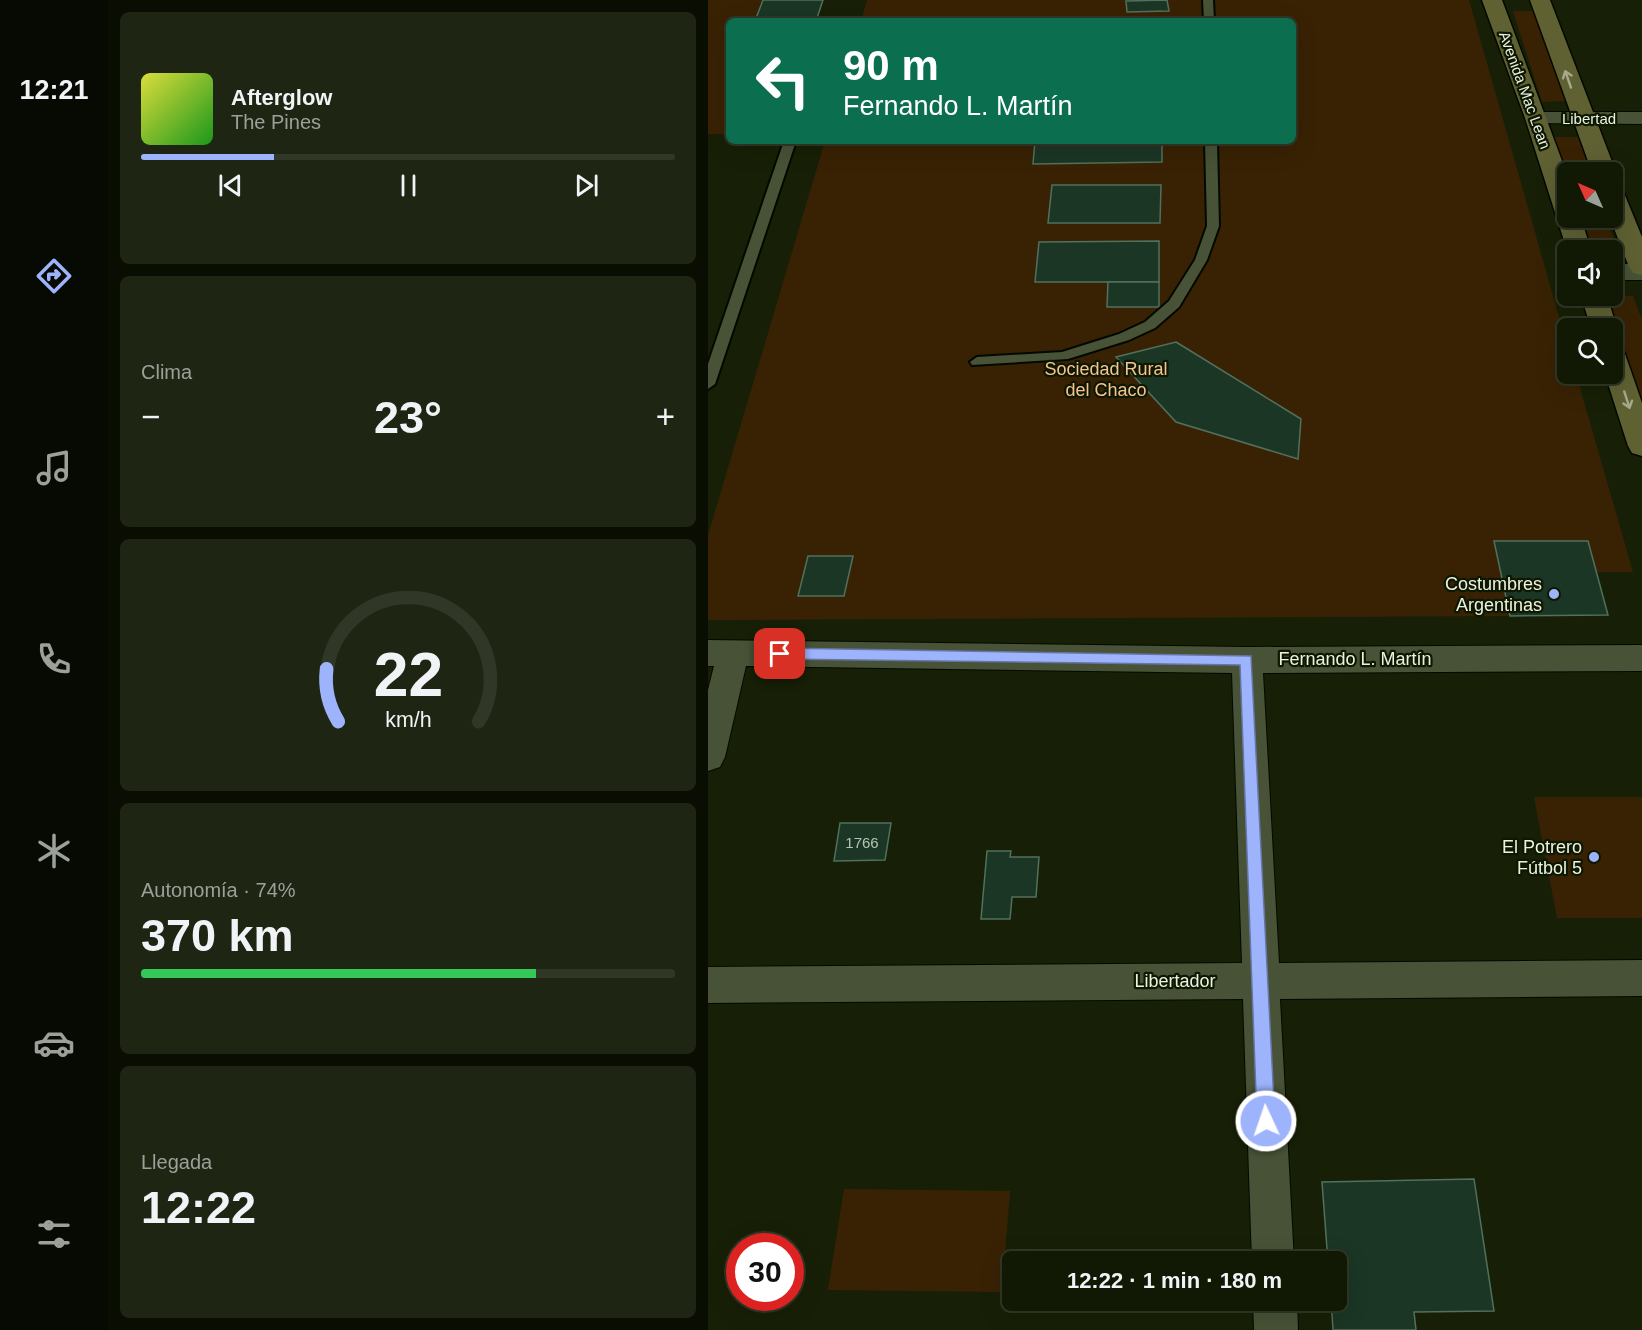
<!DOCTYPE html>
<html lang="es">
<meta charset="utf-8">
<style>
body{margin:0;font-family:Arial,sans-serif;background:#1e2513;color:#f1f3f6;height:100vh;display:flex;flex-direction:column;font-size:22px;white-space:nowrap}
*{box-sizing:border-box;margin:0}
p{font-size:20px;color:#9ca09a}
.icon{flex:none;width:33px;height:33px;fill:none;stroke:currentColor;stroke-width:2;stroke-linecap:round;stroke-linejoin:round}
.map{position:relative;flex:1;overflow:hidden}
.sheet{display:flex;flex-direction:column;gap:12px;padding:12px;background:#090d02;width:600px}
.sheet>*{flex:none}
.top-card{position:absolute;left:18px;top:18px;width:570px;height:126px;border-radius:9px;box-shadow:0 6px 24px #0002,0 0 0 2px #303726;background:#0b6e4f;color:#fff;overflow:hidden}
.needle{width:39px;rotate:315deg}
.controls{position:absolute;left:849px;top:162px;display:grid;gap:12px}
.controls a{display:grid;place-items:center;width:66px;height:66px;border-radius:9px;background:#111804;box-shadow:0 6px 24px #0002,0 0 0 2px #303726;font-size:30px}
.speed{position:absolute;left:18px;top:1233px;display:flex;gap:12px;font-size:30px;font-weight:700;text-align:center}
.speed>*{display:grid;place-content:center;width:78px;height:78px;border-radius:50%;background:#111804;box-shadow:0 6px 24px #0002,0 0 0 2px #303726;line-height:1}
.speed .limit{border:9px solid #d22;background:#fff;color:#111}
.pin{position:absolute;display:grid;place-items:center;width:51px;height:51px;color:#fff;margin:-26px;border-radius:12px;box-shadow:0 3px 9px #0006}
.me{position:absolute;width:66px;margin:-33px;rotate:357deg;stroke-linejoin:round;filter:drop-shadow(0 0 4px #0008)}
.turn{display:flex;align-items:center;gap:21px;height:126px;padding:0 18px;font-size:27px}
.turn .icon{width:78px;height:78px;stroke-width:2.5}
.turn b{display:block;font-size:42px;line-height:51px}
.big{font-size:45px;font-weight:800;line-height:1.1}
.sheet .widget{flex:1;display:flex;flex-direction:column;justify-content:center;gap:9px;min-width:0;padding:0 21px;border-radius:9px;background:#1e2513}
.sheet .dial{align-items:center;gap:0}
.dial svg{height:156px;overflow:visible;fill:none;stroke:#303726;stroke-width:7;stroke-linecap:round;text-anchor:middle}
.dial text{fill:#f1f3f6;stroke:none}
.song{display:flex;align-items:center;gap:18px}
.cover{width:72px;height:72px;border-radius:9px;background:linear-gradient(135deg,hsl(60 70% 55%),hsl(120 70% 35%))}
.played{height:6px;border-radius:3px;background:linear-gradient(90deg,#9db4fd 25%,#303726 25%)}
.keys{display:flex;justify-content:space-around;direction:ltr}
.heat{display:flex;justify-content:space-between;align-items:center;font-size:33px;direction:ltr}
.charge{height:9px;border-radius:4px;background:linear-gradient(90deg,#34c759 74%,#303726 0)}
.trip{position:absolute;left:294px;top:1251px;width:345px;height:60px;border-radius:9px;background:#111804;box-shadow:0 6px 24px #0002,0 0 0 2px #303726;font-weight:800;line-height:60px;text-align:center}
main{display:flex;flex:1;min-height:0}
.tabs{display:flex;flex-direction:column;width:108px;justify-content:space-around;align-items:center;background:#070a02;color:#9ca09a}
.tabs .icon{width:42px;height:42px}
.tabs .on{color:#9db4fd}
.tabs b{font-size:27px;color:#f1f3f6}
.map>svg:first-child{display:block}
.green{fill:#392204}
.building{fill:#1b3625;stroke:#52705c;stroke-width:1.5}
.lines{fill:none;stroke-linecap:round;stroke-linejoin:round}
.service-casing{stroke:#040900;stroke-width:4}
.minor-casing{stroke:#040900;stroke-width:2}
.secondary-casing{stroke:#040900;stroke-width:3}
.service{fill:#475236;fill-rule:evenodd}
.minor{fill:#475236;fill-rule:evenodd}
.secondary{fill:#5f6133;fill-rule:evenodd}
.oneway{stroke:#a5aa8a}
.route{fill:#9db4fd;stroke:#6675a4;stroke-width:1.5}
.poi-dot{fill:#9db4fd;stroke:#0e1700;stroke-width:2}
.labels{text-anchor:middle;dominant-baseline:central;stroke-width:4.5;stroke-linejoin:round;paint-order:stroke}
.far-street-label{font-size:15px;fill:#ebf2e1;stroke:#0e1700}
.number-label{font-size:15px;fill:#b7c3b2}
.park-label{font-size:18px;fill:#f6c490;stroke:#0e1700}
.poi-label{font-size:18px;fill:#ebf2e1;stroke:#0e1700;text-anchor:end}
.street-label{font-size:18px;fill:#ebf2e1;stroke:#0e1700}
</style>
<main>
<nav class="tabs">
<b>12:21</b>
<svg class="icon on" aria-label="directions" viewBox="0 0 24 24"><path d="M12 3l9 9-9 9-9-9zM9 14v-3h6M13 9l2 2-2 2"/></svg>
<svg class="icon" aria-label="music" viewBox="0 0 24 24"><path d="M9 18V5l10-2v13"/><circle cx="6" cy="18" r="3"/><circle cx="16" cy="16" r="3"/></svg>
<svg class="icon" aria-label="phone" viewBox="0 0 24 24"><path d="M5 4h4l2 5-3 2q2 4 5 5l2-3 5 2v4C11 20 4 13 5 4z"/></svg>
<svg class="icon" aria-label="climate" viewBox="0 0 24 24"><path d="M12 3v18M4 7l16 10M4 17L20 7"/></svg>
<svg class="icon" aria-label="car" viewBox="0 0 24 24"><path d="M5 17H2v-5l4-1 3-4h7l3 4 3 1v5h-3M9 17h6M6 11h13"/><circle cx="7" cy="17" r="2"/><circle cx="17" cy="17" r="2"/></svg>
<svg class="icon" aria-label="filters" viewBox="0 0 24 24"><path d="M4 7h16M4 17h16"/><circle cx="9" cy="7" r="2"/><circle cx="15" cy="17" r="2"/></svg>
</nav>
<section class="sheet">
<div class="widget">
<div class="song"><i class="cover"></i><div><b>Afterglow</b><p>The Pines</p></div></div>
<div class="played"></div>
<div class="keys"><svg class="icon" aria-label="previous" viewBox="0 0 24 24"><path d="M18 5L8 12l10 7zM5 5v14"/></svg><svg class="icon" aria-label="pause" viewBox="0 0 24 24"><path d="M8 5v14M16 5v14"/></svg><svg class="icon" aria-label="next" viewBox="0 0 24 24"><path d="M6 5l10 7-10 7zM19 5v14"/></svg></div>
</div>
<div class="widget"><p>Clima</p>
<div class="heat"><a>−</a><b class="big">23°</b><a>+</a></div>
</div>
<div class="widget dial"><svg viewBox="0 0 100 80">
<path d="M14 69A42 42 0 1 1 86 69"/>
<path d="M14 69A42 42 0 0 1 8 42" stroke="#9db4fd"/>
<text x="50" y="56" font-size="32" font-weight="700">22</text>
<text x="50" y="72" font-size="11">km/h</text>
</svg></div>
<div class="widget"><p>Autonomía · 74%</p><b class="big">370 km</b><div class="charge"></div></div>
<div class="widget"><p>Llegada</p><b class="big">12:22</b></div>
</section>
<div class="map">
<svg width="934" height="1330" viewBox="0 0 934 1330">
<rect width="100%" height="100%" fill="#172006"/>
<!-- green -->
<g class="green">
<path d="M0,0h115l-7,21h-87v113h-21z"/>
<path d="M159,0h602l98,345 1,29h8l57,198h-36l-9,-31h-93l15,75 -802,4v-85l117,-394h468v-120h-432z"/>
<path d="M805,11h21l32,90 -24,1z"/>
<path d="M846,137h24l13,35h-23l-1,5z"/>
<path d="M873,218h25l13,35 -28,-3z"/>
<path d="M898,296h27l9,24v83z"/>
<path d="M826,797h108v121h-85z"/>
<path d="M136,1189l166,2 -8,101 -174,-2z"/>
</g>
<!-- building -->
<g class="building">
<path d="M55,0h60l-7,21h-61z"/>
<path d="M459,0l2,11 -42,1 -1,-11z"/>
<path d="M327,141h127v21l-129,2z"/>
<path d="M344,185h109l-1,38h-112z"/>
<path d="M451,241v41h-124l4,-40z"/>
<path d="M400,282h51v25h-52z"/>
<path d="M468,342l125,77 -3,40 -122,-37 -60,-65z"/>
<path d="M786,541h94l20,74 -98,1z"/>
<path d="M100,556h45l-9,40h-46z"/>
<path d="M132,823h51l-6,37 -51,1z"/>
<path d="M279,851h24l-1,6h29l-3,40h-24l-2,22h-29z"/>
<path d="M766,1179l20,132 -80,1 2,18h-83l-2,-30h5v-38h-8l-6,-80z"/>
</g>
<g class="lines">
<defs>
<g id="service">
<path d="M495,0h10l1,21h-10z"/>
<path d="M76,141h12l-81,243 -7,5v-25z"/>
<path d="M497,141h12l2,85 -12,34 -28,47 -24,21 -26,12 -61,19 -96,6 -2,-3 7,-5 85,-5 57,-18 26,-12 24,-21 26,-41 12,-34z"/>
</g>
<g id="minor">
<path d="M828,112h106v12l-114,-1 -3,-5 3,-5z"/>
<rect x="904" y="264" width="30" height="16"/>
<path d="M0,640l539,7 395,-2v26l-379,2 16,290 363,-3v36l-362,3 14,263h-42l-9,-263 -535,4v-36l534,-4 -10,-290 -486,-7 -21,91 -5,10 -12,4v-81l6,-24h-6z"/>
<path d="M545,1300h44l1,30h-44z"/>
</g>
<g id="secondary">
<path d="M774,0h20l66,177v41h13l10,32h-24l-42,-132z"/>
<path d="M822,0h20l66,172 -4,5v-5h-20z"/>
<path d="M904,186l8,2 4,5 18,44v38l-9,-2 -4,-6 -19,-49h2z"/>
<path d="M873,296h26l10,32 -4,6 -1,-6h-21z"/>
<path d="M904,345l10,3 3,6 17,49v53l-10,-3 -4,-7 -23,-72h7z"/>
</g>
</defs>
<!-- service casing -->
<use href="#service" class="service-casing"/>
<!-- minor casing -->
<use href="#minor" class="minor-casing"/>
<!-- secondary casing -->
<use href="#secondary" class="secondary-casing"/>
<!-- service -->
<use href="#service" class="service"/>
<!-- minor -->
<use href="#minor" class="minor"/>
<!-- secondary -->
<use href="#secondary" class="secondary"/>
</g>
<!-- one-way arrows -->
<defs><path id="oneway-shaft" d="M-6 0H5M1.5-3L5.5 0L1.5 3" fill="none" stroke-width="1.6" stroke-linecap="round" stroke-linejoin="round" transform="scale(1.5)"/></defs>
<g class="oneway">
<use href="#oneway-shaft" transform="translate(860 79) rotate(-109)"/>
<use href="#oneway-shaft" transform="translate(919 400) rotate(72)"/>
</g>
<!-- route -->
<path class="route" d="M72,648l471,8 24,465 -3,6 -6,3 -6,-3 -3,-6 -17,-456 -460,-6 -7,-5z"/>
<!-- markers -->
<g class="poi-dot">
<circle cx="846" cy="594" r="6"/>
<circle cx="886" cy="857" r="6"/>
</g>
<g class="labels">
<!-- far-street labels -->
<g class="far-street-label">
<text transform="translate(817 90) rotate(70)">Avenida Mac Lean</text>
<text x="881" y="118">Libertad</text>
</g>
<!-- number labels -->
<g class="number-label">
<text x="154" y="842">1766</text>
</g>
<!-- park labels -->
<g class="park-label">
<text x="398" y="369">Sociedad Rural<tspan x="398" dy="21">del Chaco</tspan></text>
</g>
<!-- poi labels -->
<g class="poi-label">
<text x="834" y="584">Costumbres<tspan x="834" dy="21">Argentinas</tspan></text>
<text x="874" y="847">El Potrero<tspan x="874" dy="21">Fútbol 5</tspan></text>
</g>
<!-- street labels -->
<g class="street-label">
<text x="647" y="659">Fernando L. Martín</text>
<text x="467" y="981">Libertador</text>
</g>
</g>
</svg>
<div class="controls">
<a><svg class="needle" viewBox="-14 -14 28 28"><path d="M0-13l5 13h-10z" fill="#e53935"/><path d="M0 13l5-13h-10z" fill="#9ca09a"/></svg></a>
<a><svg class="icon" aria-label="sound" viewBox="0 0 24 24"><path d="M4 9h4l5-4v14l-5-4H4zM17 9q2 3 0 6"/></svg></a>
<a><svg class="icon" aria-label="search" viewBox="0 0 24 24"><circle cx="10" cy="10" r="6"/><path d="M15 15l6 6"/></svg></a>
</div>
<div class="speed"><div class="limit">30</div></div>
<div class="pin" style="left:72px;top:654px;background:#d93025"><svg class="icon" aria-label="arrive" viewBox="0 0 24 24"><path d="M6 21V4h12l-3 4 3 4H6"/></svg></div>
<svg class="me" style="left:558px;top:1121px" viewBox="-20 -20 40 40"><circle r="17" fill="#9db4fd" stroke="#fff" stroke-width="3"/><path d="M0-11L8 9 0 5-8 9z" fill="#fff"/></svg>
<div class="trip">12:22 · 1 min · 180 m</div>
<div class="top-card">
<div class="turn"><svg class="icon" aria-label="left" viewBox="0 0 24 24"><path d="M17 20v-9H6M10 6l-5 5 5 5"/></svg><div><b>90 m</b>Fernando L. Martín</div></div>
</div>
</div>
</main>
